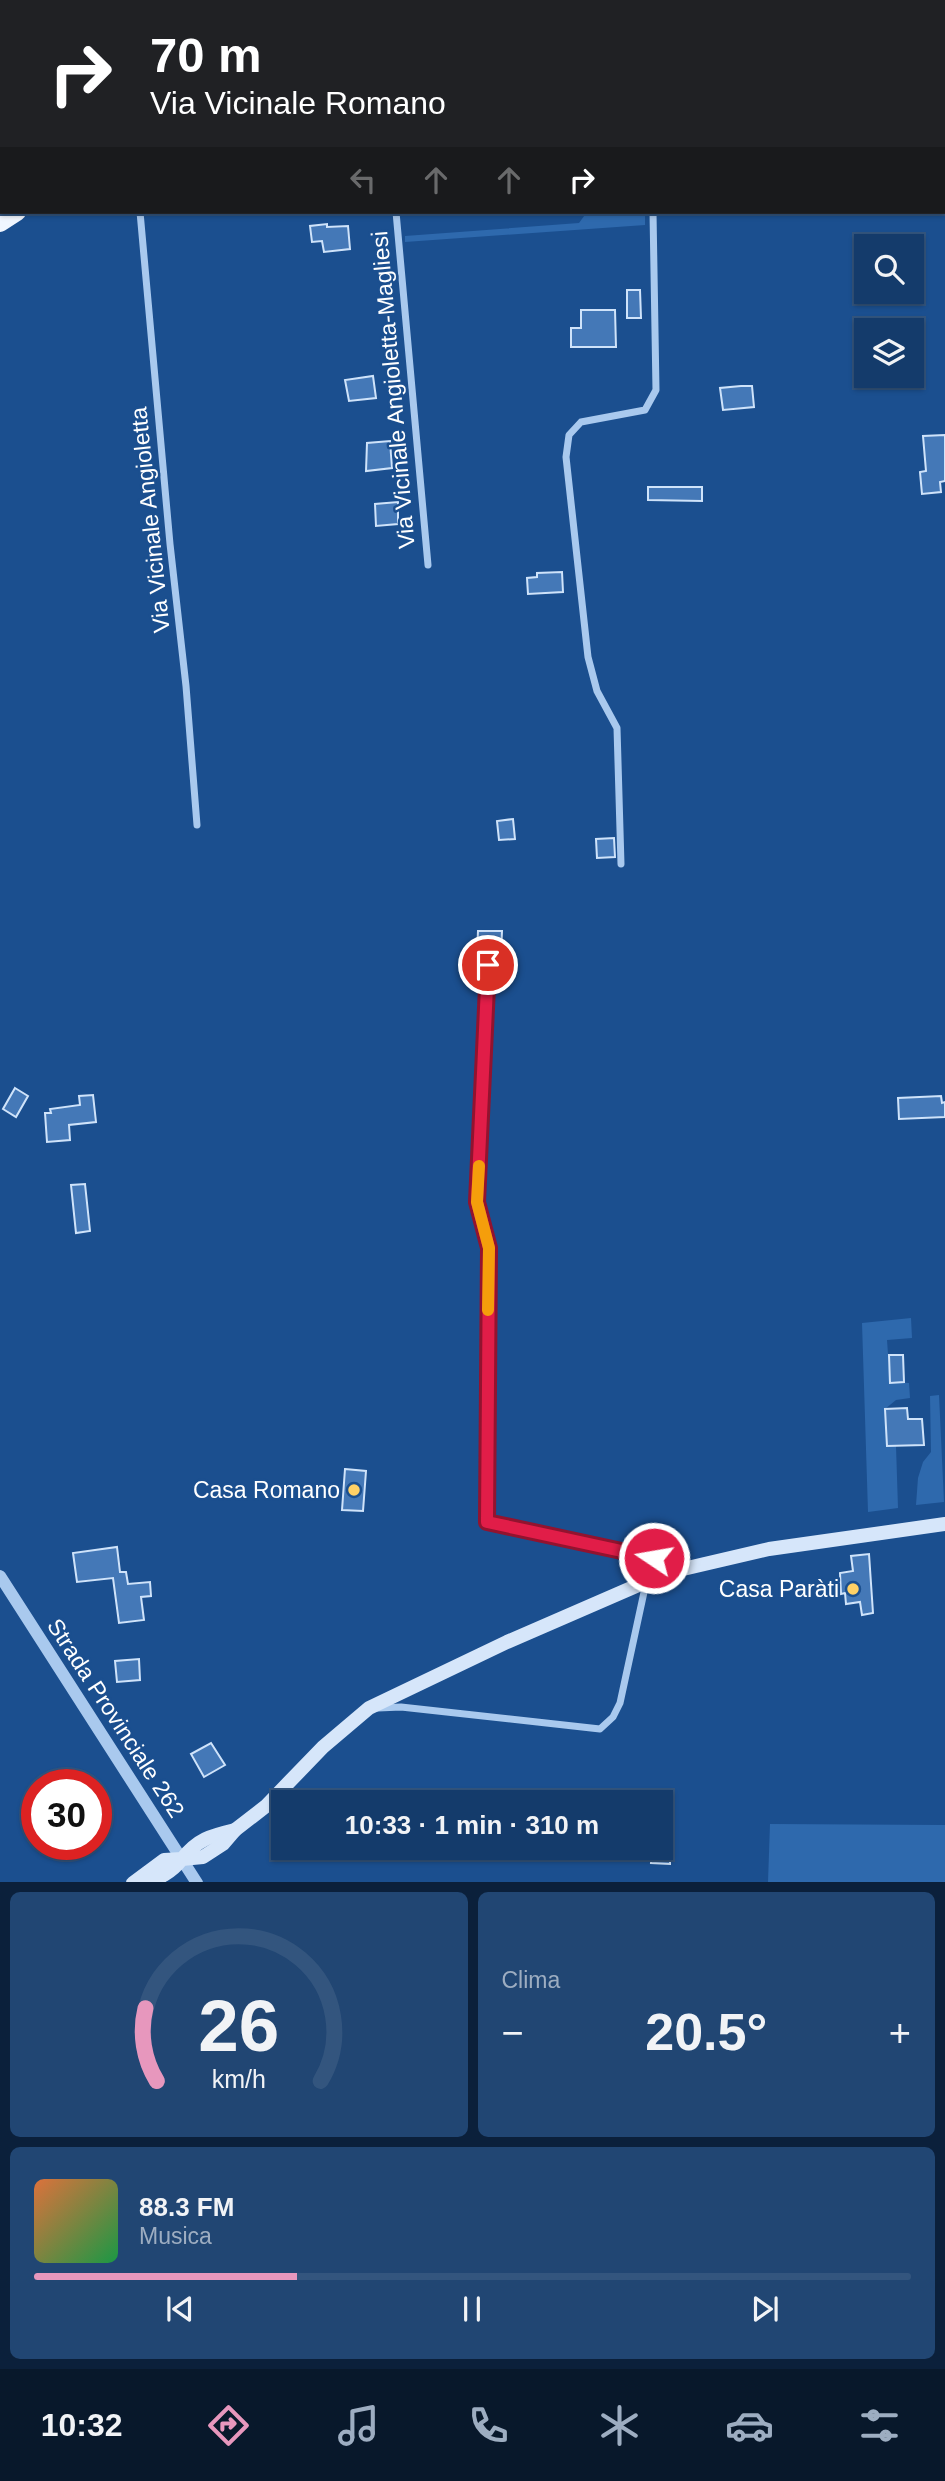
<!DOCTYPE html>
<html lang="it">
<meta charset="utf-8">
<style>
body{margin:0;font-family:Helvetica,sans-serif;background:#214673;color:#f1f3f6;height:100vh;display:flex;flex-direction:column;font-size:26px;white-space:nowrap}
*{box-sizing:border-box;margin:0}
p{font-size:23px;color:#9dadc1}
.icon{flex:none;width:38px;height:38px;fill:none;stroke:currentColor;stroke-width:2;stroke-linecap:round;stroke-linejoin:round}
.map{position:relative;height:1882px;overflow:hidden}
.details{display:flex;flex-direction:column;gap:10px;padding:10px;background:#0b203b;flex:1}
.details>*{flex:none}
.top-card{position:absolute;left:0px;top:0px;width:945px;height:214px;box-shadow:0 2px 5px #0004,0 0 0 2px #33557e;background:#202124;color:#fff;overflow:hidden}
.tools{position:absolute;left:854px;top:234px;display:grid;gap:14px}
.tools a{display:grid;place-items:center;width:70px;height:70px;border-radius:0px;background:#143b6b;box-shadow:0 2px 5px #0004,0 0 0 2px #33557e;font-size:35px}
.speed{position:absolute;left:21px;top:1769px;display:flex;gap:14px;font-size:35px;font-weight:700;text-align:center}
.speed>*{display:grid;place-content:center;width:91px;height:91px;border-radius:50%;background:#143b6b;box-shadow:0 2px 5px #0004,0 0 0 2px #33557e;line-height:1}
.speed .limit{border:10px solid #d22;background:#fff;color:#111}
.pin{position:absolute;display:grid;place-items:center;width:60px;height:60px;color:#fff;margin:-30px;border:4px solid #fff;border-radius:50%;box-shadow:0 2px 7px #0007}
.me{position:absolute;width:77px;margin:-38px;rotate:282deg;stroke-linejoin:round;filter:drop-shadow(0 0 5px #0008)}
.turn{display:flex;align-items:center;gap:24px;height:147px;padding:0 35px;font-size:32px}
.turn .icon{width:91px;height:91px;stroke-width:2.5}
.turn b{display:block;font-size:49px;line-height:60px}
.lanes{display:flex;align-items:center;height:66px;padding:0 35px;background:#0003;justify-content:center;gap:35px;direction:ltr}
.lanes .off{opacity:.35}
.big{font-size:52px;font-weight:700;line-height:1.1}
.details .widget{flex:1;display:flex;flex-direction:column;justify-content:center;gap:10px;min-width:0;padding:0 24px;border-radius:10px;background:#214673}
.details .dial{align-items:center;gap:0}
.dial svg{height:182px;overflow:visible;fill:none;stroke:#33557e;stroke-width:7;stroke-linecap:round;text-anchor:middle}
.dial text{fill:#f1f3f6;stroke:none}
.song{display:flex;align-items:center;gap:21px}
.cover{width:84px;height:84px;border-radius:10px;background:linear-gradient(135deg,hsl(20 70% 55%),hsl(140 70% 35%))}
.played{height:7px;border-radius:4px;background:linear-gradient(90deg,#e797bd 30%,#33557e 30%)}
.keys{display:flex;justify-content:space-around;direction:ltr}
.heat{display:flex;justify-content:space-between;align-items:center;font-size:38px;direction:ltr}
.details .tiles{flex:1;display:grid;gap:10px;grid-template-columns:1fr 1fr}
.widget:last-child{grid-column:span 2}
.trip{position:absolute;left:271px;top:1790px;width:402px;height:70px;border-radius:0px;background:#143b6b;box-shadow:0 2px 5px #0004,0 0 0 2px #33557e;font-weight:700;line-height:70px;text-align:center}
.dock{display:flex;height:112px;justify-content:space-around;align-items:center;background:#08182b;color:#9dadc1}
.dock .icon{width:49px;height:49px}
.dock .current{color:#e797bd}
.dock b{font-size:32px;color:#f1f3f6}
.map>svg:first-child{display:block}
.green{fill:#2e69ad}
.building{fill:#4478b7;stroke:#cfe3fa;stroke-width:2}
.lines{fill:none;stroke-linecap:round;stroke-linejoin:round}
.minor{stroke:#a9c9ee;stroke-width:7}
.tertiary{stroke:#a9c9ee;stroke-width:12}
.secondary{stroke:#d6e6fa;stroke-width:14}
.primary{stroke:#f0f6ff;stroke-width:18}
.route-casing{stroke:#92132f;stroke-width:18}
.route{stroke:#e11d48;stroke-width:12}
.slow{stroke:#f59e0b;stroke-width:12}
.poi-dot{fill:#ffd166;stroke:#1b4f8f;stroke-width:2.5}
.labels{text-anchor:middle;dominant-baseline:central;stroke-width:5;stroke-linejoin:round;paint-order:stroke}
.street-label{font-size:23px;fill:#fff;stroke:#1b4f8f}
.poi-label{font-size:23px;fill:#fff;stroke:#1b4f8f;text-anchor:end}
</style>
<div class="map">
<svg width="945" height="1883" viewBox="0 0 945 1883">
<rect width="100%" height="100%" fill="#1b4f8f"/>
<!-- green -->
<g class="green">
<path d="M587,212h58v13l-240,17v-6l174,-13z"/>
<path d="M911,1318l1,20 -25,2 3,42 19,1 1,15 -14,2 -11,9 2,37h9l2,62 -30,4 -6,-189z"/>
<path d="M939,1395l5,107 -28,3 2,-27 5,-16 8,-10 -1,-56z"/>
<path d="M770,1824l175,1v57h-177z"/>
</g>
<!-- building -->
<g class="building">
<path d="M327,224v3l21,-1 2,23 -26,3 -2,-11 -10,1 -2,-16z"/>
<path d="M627,290h13l1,28h-14z"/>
<path d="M581,310h34l1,37h-45v-19h10z"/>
<path d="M373,376l3,22 -27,3 -4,-21z"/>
<path d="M741,386h11l2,21 -31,3 -3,-22z"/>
<path d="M945,435v46l-5,1 1,10 -19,2 -2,-22 6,-1 -3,-35z"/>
<path d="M390,441l2,27 -26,3 1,-28z"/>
<path d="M648,487h54v14l-54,-1z"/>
<path d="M398,502v22l-22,2 -1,-22z"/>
<path d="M562,572l1,20 -35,2 -1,-16 10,-1v-4z"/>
<path d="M513,819l2,20 -16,1 -2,-19z"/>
<path d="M614,838l1,19 -18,1 -1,-19z"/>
<path d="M478,931h24l-1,25 -24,-1z"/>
<path d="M15,1088l13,8 -12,21 -13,-8z"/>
<path d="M93,1095l3,27 -27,3 1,15 -23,2 -2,-29h6l-1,-4 30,-4 -1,-9z"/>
<path d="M941,1096l1,7 3,-1v15l-46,2 -1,-21z"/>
<path d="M85,1184l5,47 -14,2 -5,-48z"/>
<path d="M889,1355h14l1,27 -14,1z"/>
<path d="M907,1408l1,11h14l2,26 -37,1 -2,-37z"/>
<path d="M345,1469l21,2 -3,40 -21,-1z"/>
<path d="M117,1547l3,25h6l2,12 22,-2 1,14 -10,1 3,23 -25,3 -6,-45 -36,4 -4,-29z"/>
<path d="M869,1554l4,59 -11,2 -2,-13 -14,2 -1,-11 -4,1 -1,-21 13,-2 -2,-15z"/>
<path d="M139,1659l1,21 -23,2 -2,-21z"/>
<path d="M211,1743l14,22 -21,12 -13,-23z"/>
<path d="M652,1848h18v16l-19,-1z"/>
</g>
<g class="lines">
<!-- minor -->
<g class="minor">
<path d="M376,0l1,2"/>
<path d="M648,0v2"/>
<path d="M140,212l30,332 16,142 11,139"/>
<path d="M396,212l32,353"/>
<path d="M621,864l-4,-136 -20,-37 -9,-34 -22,-200 3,-22 12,-13 64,-12 11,-20 -3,-178"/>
<path d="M488,965l-11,237 12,46 -2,274 167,36 12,15"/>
<path d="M378,1708l23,-1 199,22 13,-12 7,-14 26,-120"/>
</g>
<!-- tertiary -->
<path class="tertiary" d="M0,1576l197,307"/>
<!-- secondary -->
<g class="secondary">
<path d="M133,1883l31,-23 18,-1c16,-20 28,-23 53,-29"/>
<path d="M142,1883c17,-4 29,-10 40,-24l21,-2 20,-13 12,-14 31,-24 57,-59 46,-39 138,-66 159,-69 103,-24 176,-25"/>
</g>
<!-- primary -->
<g class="primary">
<path d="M279,2l2,-2"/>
<path d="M0,223l17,-11"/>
</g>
</g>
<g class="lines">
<defs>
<path id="route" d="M488,965l-11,237 12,46 -2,274 167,36"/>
</defs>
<!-- route casing -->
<use href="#route" class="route-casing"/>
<!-- route -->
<use href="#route" class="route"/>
<!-- slow -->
<path class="slow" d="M479,1166l-2,36 12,46 -1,62"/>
</g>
<!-- markers -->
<g class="poi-dot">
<circle cx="354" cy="1490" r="7"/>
<circle cx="853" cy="1589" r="7"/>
</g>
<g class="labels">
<!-- street labels -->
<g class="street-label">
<text transform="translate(393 390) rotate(-95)">Via Vicinale Angioletta-Magliesi</text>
<text transform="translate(150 520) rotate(-96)">Via Vicinale Angioletta</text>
<text transform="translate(116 1718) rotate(57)">Strada Provinciale 262</text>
</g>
<!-- poi labels -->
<g class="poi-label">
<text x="340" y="1490">Casa Romano</text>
<text x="839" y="1589">Casa Paràti</text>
</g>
</g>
</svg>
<div class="tools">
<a><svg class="icon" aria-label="search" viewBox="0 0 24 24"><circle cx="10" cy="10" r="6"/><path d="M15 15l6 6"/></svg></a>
<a><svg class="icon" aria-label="layers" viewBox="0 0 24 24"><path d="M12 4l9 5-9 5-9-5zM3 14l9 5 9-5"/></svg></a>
</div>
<div class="speed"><div class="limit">30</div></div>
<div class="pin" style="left:488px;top:965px;background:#d93025"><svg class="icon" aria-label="arrive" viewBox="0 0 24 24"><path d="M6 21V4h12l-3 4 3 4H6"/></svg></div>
<svg class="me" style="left:654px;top:1558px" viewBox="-20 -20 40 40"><circle r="17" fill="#e11d48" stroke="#fff" stroke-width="3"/><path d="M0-11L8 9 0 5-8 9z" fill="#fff"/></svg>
<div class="trip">10:33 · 1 min · 310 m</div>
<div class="top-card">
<div class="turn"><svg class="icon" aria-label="right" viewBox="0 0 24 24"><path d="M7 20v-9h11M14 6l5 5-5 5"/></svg><div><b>70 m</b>Via Vicinale Romano</div></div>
<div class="lanes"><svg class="icon off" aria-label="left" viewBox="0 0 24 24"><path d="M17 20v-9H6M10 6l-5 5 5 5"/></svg><svg class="icon off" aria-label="ahead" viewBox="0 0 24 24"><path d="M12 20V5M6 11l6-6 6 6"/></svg><svg class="icon off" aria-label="ahead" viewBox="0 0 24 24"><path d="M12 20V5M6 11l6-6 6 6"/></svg><svg class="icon" aria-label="right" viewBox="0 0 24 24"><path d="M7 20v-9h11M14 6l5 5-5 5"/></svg></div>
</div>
</div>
<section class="details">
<div class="tiles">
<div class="widget dial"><svg viewBox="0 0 100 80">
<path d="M14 69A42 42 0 1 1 86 69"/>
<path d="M14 69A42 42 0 0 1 9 37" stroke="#e797bd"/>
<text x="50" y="56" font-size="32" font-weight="700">26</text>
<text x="50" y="72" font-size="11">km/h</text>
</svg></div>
<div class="widget"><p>Clima</p>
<div class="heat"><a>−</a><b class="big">20.5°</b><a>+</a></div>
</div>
<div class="widget">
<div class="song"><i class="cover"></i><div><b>88.3 FM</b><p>Musica</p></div></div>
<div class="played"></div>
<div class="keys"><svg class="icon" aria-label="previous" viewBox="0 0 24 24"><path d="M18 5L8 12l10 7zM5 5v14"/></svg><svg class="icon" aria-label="pause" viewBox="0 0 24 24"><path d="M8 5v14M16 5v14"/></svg><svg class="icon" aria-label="next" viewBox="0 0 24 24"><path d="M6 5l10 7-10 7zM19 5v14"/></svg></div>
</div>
</div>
</section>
<nav class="dock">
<b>10:32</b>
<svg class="icon current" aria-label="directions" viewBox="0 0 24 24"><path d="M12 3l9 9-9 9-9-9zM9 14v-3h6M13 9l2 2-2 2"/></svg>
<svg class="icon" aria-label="music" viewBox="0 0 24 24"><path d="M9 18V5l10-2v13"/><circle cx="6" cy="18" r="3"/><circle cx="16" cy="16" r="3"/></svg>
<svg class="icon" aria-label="phone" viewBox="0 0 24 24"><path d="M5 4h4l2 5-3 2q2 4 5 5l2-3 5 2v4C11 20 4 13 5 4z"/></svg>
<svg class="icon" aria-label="climate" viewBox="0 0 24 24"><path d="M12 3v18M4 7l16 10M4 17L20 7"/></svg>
<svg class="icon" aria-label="car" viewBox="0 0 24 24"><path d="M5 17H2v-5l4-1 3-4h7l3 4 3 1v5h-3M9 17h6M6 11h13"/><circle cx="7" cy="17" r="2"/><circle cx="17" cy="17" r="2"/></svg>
<svg class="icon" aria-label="filters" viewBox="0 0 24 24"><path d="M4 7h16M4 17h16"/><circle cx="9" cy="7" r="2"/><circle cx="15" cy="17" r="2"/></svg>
</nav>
